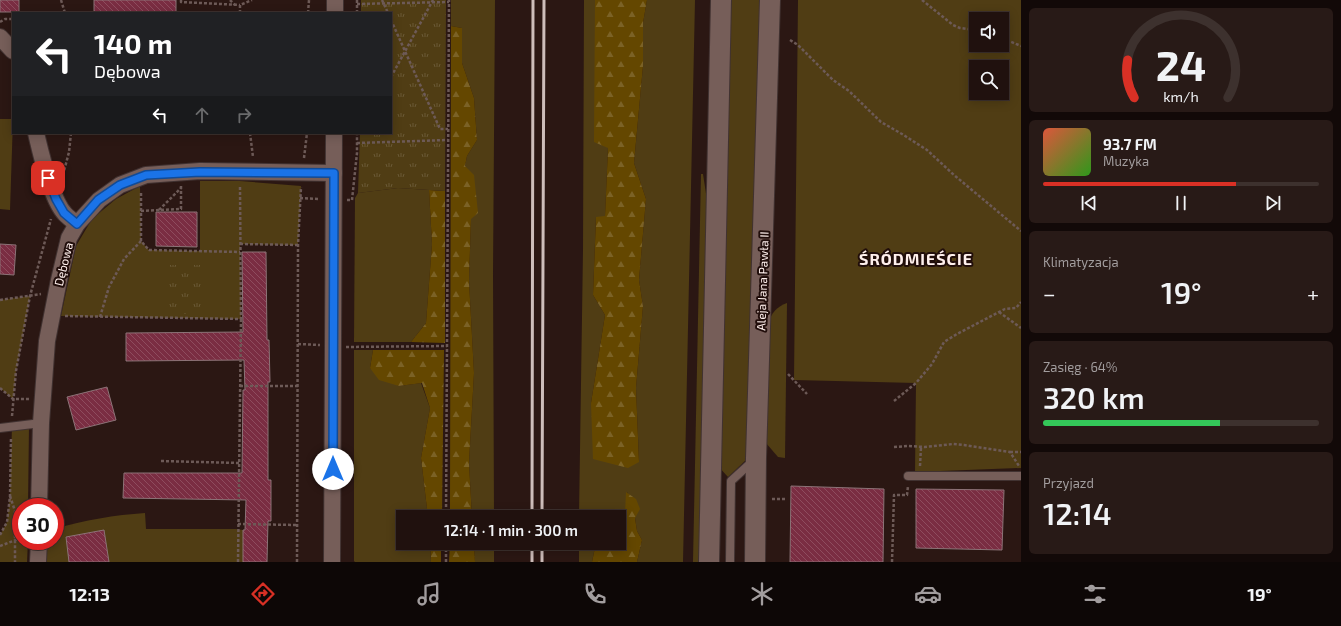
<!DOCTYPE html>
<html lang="pl">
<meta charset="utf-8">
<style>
body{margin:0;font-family:"Exo 2",sans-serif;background:#281a17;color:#f1f3f6;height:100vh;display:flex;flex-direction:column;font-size:15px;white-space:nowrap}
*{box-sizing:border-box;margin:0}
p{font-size:13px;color:#a29d9e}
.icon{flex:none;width:22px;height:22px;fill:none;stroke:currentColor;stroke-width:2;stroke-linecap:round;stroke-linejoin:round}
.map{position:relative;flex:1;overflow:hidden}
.side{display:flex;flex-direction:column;gap:8px;padding:8px;background:#120908;width:320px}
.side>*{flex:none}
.guide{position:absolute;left:12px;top:12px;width:380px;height:122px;border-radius:0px;box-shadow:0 2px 10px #0003,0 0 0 1px #3d312e;background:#202124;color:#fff;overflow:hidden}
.buttons{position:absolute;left:969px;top:12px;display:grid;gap:8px}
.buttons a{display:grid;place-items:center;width:40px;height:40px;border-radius:0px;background:#20110e;box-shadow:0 2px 10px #0003,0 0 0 1px #3d312e;font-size:20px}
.speed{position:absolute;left:12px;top:498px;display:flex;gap:8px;font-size:20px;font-weight:700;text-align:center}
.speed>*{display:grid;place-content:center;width:52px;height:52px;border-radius:50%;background:#20110e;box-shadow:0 2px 10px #0003,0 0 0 1px #3d312e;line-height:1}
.speed .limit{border:6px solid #d22;background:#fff;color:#111}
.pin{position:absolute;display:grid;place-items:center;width:34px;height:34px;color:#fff;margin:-17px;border-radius:8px;box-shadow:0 2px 6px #0006}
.me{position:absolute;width:44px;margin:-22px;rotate:0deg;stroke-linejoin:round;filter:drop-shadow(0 0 3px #0008)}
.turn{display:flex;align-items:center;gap:14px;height:84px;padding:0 16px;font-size:18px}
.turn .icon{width:52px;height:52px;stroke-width:2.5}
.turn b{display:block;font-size:28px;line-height:34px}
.lanes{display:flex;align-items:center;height:38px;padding:0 16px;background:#0003;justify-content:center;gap:20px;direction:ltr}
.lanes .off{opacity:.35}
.big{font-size:30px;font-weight:600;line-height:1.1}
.side .widget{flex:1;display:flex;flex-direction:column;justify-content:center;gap:6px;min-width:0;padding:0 14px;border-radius:6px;background:#281a17}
.side .dial{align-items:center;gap:0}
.dial svg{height:104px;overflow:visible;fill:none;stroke:#3d312e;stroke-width:7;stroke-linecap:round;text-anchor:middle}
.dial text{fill:#f1f3f6;stroke:none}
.song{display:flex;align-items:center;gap:12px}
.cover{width:48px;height:48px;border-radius:6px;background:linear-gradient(135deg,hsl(10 70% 55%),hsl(110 70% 35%))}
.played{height:4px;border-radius:2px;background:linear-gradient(90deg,#d93025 70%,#3d312e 70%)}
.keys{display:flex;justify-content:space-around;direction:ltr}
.heat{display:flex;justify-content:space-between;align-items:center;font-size:22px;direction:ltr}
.charge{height:6px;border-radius:3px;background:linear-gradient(90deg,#34c759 64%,#3d312e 0)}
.trip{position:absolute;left:396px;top:510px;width:230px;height:40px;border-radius:0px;background:#20110e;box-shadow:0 2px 10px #0003,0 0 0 1px #3d312e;font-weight:600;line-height:40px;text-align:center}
.dock{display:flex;height:64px;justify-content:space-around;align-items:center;background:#0d0706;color:#a29d9e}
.dock .icon{width:28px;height:28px}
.dock .active{color:#d93025}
.dock b{font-size:18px;color:#f1f3f6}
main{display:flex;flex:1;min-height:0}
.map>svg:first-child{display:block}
.green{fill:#503d14;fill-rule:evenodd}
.forest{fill:url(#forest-firs)}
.park{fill:url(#park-tufts)}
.building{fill:url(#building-back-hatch);stroke:#8c7377}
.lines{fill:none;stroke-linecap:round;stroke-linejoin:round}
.service-casing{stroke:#413231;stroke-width:10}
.minor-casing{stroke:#413231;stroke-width:18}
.tertiary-casing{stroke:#413231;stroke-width:22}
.path{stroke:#6d5a57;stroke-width:2.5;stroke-dasharray:3 2;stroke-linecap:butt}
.service{stroke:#765e59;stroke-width:8}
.minor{stroke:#765e59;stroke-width:16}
.tertiary{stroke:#765e59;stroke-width:20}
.rail{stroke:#cdbdba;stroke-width:3}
.route-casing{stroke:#114b97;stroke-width:10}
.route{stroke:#1a73e8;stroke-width:7}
.labels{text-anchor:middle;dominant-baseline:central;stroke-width:4;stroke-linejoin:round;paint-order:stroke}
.street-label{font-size:12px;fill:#fff0ed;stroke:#210e0b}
.district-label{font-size:16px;font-weight:bold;letter-spacing:1px;fill:#fff0ed;stroke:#210e0b}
</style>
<main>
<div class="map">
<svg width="1021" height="562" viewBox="0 0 1021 562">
<defs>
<pattern id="forest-firs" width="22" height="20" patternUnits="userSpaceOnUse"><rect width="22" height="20" fill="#644700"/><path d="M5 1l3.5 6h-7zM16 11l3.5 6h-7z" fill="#7b6226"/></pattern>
<pattern id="park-tufts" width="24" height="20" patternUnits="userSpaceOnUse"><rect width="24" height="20" fill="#503d14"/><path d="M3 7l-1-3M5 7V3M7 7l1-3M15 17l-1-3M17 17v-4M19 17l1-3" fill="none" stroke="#6a5936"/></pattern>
<pattern id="building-back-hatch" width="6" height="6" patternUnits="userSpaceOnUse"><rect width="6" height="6" fill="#7a2d42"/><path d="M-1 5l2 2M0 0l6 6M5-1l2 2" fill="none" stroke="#8e4c5e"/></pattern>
</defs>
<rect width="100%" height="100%" fill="#2b1713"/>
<!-- green -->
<g class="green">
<path d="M451,0h44l-2,274 1,243h-22l-3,-54 5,-90 -5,-92 2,-62 -6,-53 2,-10 10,-16 -3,-42 -12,-35v-35l-11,-2z"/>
<path d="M584,0h11v45l13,103 -3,69h-9l-3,78 12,20 -14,88 48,58 -3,-73 7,-82 -4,-26 7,-81 -12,-36 9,-97v-43l4,-23h48l-12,562h-46l5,-22 -5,-9 -2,-13 -8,-26 -3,46h-5v-21h-40l4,-267z"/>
<path d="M728,0h34l-15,459 -19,18 -10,-11z"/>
<path d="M798,0h223v468l-106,4 1,-89 -122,-3zM976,19h26v26h-26zM976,67h26v26h-26z"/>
<path d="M0,119h13l-3,91 -10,-1z"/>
<path d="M701,174h2l6,39 -9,349h-7z"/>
<path d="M200,181h40l61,5 -3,59 -58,-1 1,75 -180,-3 15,-70 16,-27 24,-20 24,-13 1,55 8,9 51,1z"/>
<path d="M398,188l31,2 3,54 -6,79 -15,19h-57l1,-144 3,-5z"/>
<path d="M30,296l-14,75 -3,28 -13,-11v-88z"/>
<path d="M787,303l-2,155 -7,-1 -12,-14 2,-120c4,-10 8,-16 19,-20z"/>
<path d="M354,350h19l-3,18 29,18 22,-3 9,25 -9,50 7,59h-25v26h27l1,19h-76l-1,-1z"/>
<path d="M29,425l-1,82h-7v34h7l-1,21h-27v-27l7,-13 3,-26 2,-70z"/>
<path d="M145,513l1,16h90l7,1v32h-196v-21h8v-12c29,-9 60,-14 90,-16z"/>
<path d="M474,543h20v19h-19z"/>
<path d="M579,543h17l-4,19h-13z"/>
</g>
<!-- forest -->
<g class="forest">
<path d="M595,0h52l-4,23v43l-9,97 12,36 -7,81 4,26 -7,82 3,74 -11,6 -35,-9 -2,-56 14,-88 -12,-20 3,-78 9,-1 3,-68 -14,-6z"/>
<path d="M451,26l11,2v35l12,35 3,42 -10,16 -2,10 9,9 4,38 -7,6 -2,62 5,92 -5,90 3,54h-22z"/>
<path d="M429,190l16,1v152l-34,-1 15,-19 6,-79z"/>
<path d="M373,350h71l-2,167h-14l-7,-59 9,-50 -8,-25 -23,3 -20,-6 -9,-12z"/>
<path d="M626,492l10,7 4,10 -5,9 2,13 5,9 -5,22h-45l4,-19h23v-5l5,-1z"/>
<path d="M430,543h11v19h-10z"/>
<path d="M450,543h24l1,19h-26z"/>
</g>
<!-- park -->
<g class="park">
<path d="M361,0h85l-1,191 -47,-3 -40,5 2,-60h31v-120h-30z"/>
<path d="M167,265h35l-1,49h-35z"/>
</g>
<!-- building -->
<g class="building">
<rect x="0" y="0" width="19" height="12"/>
<rect x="94" y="0" width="82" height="13"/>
<path d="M156,212h41v35l-41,-1z"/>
<path d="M0,244l16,1 -2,30 -14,-1z"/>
<path d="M242,252h24l1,88h2l1,42h-2v98h3v41h-3l-1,41h-24v-32h2l1,-30 -123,-2 1,-25h118l1,-83h2l-1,-30 -118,1v-28l117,-1z"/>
<path d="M107,387l9,33 -40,10 -9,-33z"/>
<path d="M791,486l93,3 -1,73h-93z"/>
<path d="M916,489l88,1 -2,60 -86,-2z"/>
<path d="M104,530l5,32h-40l-3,-25z"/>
</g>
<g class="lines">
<defs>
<g id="service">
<path d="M0,428l41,-5"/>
<path d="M908,476h113"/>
<path d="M730,562l1,-81 23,-21"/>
</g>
<g id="minor">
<path d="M335,13v-13"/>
<path d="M0,37l13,14"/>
<path d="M36,133c5,21 15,66 29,81 4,4 8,7 12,10"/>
<path d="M39,507l2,-84 6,-82 12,-61 10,-42 8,-14 22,-24 21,-15 26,-10 54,-4 134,2"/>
<path d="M38,562l1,-21"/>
<path d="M332,562l2,-429"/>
</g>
<g id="tertiary">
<path d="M709,562l12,-562"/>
<path d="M755,562l1,-104 14,-458"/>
</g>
</defs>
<!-- service casing -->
<use href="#service" class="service-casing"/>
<!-- minor casing -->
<use href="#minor" class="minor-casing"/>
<!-- tertiary casing -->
<use href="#tertiary" class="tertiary-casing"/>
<!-- path -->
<g class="path">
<path d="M61,0l4,13"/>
<path d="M181,0v2l59,3"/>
<path d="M230,0l5,5"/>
<path d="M382,0l6,13"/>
<path d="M922,0l31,25 7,3 16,2"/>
<path d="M357,4l92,-2"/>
<path d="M240,13v-8l12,-5"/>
<path d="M308,13l1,-13"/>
<path d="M357,13v-13"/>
<path d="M391,20l49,109h8"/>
<path d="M0,22l5,-3h8"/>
<path d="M1002,38l19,8"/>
<path d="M790,40l8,5 35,35 16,11 32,31 21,12 25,16 27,25 67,56"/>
<path d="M391,77l42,-77"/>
<path d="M250,133l3,24"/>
<path d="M357,143l91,-3"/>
<path d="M304,158l3,-25"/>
<path d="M63,175l6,-23 2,-19"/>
<path d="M141,193v48l8,9 91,2"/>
<path d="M300,198l20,1"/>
<path d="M347,200h5l5,-47v-20"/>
<path d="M159,210l22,-22"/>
<path d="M141,211l40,-2v-23"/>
<path d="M240,244l58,1"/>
<path d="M0,300l41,-6"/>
<path d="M999,312l22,16"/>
<path d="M65,316l176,3 -1,-133"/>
<path d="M100,317l9,-30 15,-28 17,-18"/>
<path d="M298,344l22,1"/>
<path d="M346,347l101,-1"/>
<path d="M788,374l19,20"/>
<path d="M240,386h58"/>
<path d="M0,388l13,11h17"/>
<path d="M894,401l22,-18 16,-19 12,-22 13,-8 42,-22 6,-3 11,-1 5,-6"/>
<path d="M12,416l4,-45 14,-75 21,-77"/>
<path d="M894,447l14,-1 17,1 28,-3 11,1 46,7 9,14"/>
<path d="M1010,452h11"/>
<path d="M161,461l78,2"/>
<path d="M920,466l1,-19"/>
<path d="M10,496l5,15v51"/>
<path d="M772,499h14"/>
<path d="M446,517l3,-517"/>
<path d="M238,524l59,1"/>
<path d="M0,535l7,-13 3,-26 1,-59"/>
<path d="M0,546l21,-8"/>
<path d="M238,562l3,-243"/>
<path d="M297,562l1,-317 3,-58"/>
<path d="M446,562v-19"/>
<path d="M892,562l2,-67h13l1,-9"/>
</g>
<!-- service -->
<use href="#service" class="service"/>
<!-- minor -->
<use href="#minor" class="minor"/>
<!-- tertiary -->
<use href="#tertiary" class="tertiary"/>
<!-- rail -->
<g class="rail">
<path d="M532,517l1,-517"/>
<path d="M542,517l2,-517"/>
<path d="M532,562v-19"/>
<path d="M542,562v-19"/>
</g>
</g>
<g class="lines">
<defs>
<path id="route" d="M48,178l8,21 8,14 13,11 21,-24 22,-15 26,-10 54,-3 134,1 -1,296"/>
</defs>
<!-- route casing -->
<use href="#route" class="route-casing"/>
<!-- route -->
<use href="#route" class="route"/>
</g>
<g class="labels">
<!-- street labels -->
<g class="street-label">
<text transform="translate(63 264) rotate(-76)">Dębowa</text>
<text transform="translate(762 281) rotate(-88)">Aleja Jana Pawła II</text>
</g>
<!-- district labels -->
<g class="district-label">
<text x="916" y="258">ŚRÓDMIEŚCIE</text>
</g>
</g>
</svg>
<div class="buttons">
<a><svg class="icon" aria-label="sound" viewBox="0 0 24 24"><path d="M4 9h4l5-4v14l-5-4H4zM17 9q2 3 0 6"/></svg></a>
<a><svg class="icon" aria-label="search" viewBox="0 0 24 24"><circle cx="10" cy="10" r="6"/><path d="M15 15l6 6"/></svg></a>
</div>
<div class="speed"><div class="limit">30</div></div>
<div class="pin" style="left:48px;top:178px;background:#d93025"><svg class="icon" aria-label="arrive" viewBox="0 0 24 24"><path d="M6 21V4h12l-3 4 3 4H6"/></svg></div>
<svg class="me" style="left:333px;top:469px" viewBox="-20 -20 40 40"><circle r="19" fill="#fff"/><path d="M0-13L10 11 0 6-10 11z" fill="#1a73e8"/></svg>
<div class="trip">12:14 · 1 min · 300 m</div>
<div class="guide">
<div class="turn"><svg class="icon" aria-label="left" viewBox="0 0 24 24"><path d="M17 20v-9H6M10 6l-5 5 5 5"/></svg><div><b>140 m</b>Dębowa</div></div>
<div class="lanes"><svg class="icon" aria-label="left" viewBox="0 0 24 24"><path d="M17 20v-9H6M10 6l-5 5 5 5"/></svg><svg class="icon off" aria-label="ahead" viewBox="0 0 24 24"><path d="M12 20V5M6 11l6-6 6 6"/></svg><svg class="icon off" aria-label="right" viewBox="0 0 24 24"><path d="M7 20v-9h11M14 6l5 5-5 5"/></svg></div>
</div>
</div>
<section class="side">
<div class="widget dial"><svg viewBox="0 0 100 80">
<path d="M14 69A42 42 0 1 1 86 69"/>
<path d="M14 69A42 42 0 0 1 9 40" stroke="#d93025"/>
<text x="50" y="56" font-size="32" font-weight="700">24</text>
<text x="50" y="72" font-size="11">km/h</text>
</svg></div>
<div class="widget">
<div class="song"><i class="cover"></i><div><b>93.7 FM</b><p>Muzyka</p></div></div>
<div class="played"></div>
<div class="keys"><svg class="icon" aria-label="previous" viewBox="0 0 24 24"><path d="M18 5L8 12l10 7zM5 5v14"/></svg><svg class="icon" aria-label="pause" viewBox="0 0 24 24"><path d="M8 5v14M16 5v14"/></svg><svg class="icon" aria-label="next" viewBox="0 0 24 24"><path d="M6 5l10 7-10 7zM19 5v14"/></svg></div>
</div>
<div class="widget"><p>Klimatyzacja</p>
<div class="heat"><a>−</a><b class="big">19°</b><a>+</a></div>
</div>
<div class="widget"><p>Zasięg · 64%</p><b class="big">320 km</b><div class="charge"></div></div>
<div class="widget"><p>Przyjazd</p><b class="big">12:14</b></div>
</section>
</main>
<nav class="dock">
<b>12:13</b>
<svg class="icon active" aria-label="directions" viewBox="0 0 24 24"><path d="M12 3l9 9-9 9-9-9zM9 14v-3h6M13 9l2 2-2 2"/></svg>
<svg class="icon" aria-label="music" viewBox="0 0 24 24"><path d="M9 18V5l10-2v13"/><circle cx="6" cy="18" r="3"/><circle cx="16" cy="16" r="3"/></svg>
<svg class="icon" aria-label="phone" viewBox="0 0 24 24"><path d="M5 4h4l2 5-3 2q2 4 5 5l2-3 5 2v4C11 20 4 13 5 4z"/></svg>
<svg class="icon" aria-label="climate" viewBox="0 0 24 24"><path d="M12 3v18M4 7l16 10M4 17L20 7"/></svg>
<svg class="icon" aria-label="car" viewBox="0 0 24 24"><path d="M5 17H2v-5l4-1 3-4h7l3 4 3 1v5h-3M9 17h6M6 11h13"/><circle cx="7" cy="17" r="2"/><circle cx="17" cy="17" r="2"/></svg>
<svg class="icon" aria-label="filters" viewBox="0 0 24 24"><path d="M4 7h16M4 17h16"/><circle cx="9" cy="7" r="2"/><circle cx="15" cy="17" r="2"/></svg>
<b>19°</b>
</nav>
